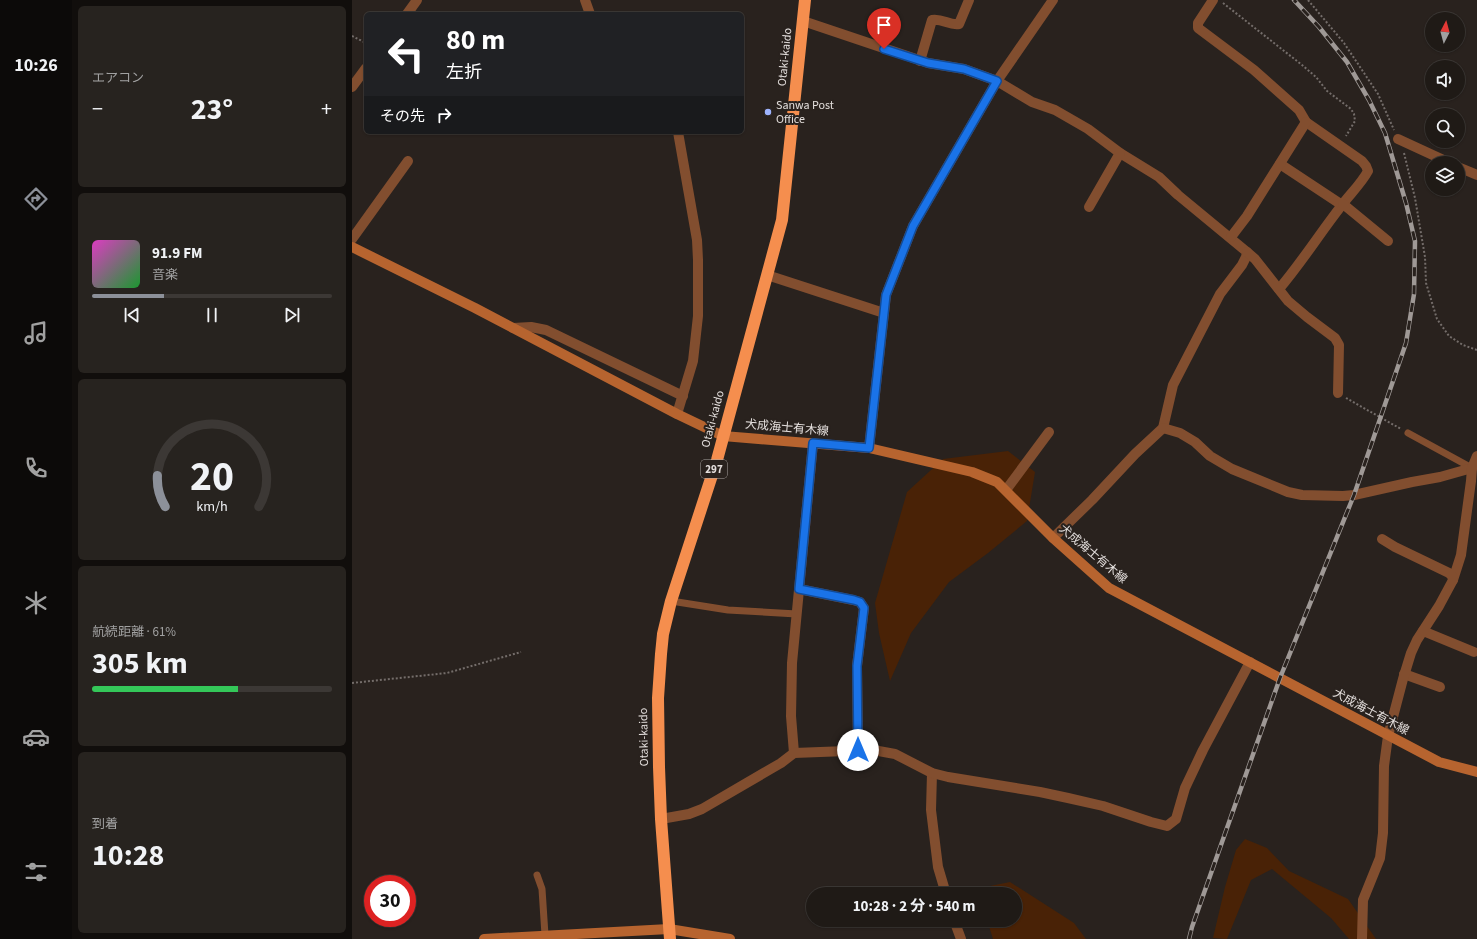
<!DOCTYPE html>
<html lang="ja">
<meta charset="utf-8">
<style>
body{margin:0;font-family:"Source Sans 3","Noto Sans JP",sans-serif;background:#27231f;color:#f1f3f6;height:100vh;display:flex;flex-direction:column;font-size:15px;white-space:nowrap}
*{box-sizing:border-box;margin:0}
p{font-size:13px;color:#a1a1a1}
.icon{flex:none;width:22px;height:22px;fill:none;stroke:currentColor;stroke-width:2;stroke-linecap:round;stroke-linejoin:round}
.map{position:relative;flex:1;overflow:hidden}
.drawer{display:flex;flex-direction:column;gap:6px;padding:6px;background:#110e0c;width:280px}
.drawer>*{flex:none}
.guide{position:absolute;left:12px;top:12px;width:380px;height:122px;border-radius:6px;box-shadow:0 1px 3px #0004,0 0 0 1px #3c3835;background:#202124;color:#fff;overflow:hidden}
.needle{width:26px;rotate:6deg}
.buttons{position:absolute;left:1073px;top:12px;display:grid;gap:8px}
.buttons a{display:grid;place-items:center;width:40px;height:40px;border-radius:50%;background:#1f1a16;box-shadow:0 1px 3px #0004,0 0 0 1px #3c3835;font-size:20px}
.speed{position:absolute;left:12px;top:875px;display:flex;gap:8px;font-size:20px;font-weight:700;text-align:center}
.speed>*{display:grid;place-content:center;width:52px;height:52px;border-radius:50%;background:#1f1a16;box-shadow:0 1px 3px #0004,0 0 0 1px #3c3835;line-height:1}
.speed .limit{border:6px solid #d22;background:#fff;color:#111}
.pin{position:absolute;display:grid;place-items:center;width:34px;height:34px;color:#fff;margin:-41px -17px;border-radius:50% 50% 50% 0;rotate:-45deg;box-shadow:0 0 4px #0007}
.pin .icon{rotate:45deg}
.me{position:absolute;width:44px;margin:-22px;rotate:0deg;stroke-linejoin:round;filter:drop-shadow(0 0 3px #0008)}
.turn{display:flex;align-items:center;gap:14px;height:84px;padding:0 16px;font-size:18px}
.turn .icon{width:52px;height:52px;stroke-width:2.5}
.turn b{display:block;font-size:28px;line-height:34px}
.then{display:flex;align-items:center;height:38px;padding:0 16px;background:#0003;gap:8px;font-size:15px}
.big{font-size:30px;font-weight:700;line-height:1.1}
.drawer .tile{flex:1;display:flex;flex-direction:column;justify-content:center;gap:6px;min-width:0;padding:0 14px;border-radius:6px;background:#27231f}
.drawer .dial{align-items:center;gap:0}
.dial svg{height:104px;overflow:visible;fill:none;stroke:#3c3835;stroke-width:7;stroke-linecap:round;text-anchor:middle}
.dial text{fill:#f1f3f6;stroke:none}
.song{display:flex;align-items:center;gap:12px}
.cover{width:48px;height:48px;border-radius:6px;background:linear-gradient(135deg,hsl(310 70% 55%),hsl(130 70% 35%))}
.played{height:4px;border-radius:2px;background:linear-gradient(90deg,#8c9099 30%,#3c3835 30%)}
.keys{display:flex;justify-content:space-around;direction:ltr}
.heat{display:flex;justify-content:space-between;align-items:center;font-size:22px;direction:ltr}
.charge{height:6px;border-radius:3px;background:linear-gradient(90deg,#34c759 61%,#3c3835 0)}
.trip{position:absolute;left:454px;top:887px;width:216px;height:40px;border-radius:20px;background:#1f1a16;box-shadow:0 1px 3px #0004,0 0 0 1px #3c3835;font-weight:700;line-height:40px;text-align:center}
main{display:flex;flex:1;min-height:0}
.tabs{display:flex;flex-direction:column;width:72px;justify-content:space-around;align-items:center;background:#0c0a09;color:#a1a1a1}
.tabs .icon{width:28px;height:28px}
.tabs .on{color:#8c9099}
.tabs b{font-size:18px;color:#f1f3f6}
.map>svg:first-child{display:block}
.green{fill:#492206}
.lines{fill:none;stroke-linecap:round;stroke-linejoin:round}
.path{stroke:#746d6a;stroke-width:2;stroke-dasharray:2 2;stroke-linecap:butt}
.lane{stroke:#824e2f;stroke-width:7}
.street{stroke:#824e2f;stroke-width:10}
.secondary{stroke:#b7642f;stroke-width:10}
.highway{stroke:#f58e4e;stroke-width:12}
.rail-casing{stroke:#9f9996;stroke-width:4.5}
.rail{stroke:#29221e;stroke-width:3;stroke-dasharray:9;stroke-linecap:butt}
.route-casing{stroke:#114b97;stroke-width:10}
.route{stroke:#1a73e8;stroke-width:7}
.poi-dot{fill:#9eb3fd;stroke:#29221e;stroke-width:1.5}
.labels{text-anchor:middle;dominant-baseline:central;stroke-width:4;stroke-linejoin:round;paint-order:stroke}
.shield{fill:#29221e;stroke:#aba6a3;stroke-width:1}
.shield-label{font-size:11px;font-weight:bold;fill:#e3dedc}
.street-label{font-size:12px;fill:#e3dedc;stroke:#29221e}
.poi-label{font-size:12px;fill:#e3dedc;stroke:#29221e;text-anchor:start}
</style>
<main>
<nav class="tabs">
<b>10:26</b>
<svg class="icon on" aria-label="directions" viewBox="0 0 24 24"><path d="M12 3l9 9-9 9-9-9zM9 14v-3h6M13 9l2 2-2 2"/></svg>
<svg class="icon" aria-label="music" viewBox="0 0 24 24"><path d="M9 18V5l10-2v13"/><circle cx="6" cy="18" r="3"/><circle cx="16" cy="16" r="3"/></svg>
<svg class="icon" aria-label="phone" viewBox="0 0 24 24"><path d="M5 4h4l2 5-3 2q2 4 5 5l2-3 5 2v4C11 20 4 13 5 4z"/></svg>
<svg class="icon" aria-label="climate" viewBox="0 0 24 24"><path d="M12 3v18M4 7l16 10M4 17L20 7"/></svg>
<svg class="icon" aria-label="car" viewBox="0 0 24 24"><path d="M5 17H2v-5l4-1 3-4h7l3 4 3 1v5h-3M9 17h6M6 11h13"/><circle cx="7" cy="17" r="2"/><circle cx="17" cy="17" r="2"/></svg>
<svg class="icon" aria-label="filters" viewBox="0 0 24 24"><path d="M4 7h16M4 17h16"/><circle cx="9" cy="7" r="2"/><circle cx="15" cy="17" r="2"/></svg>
</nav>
<section class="drawer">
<div class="tile"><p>エアコン</p>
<div class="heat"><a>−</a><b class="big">23°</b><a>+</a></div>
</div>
<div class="tile">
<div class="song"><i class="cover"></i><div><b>91.9 FM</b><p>音楽</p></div></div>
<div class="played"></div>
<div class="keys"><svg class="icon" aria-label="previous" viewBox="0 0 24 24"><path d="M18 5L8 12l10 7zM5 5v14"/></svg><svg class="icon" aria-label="pause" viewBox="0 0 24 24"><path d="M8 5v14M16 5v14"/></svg><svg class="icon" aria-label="next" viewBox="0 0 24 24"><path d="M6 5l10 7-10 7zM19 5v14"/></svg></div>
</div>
<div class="tile dial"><svg viewBox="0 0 100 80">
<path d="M14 69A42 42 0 1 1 86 69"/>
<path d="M14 69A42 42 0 0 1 8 45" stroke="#8c9099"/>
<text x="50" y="56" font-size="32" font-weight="700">20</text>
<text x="50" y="72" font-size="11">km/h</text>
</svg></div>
<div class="tile"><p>航続距離 · 61%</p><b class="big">305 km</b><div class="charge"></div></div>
<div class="tile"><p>到着</p><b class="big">10:28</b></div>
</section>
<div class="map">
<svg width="1125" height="939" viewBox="0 0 1125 939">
<rect width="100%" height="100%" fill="#29221e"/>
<!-- green -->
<g class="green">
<path d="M656,451l27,21 -8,49 -39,32 -39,29 -38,51 -21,48 -11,-48 -4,-30 32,-111 36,-33z"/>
<path d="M893,839l22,9 22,23 59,28 28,40h-27l-18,-21 -59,-49 -21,11 -24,59 -14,-1 12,-51 11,-37z"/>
<path d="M658,882l64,41 12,16h-93l-6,-19h28v-26h-30v-7z"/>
</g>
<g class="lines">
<!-- path -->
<g class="path">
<path d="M956,0l36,43 34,51 16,36"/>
<path d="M871,3l79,62 14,12 11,14 24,18 3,5 1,7 -9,15"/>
<path d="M0,36l14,7"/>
<path d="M1052,153l11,45 10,59 1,26 11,36 12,17 14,9 14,5"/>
<path d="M994,398l55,31"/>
<path d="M0,683l95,-10 74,-21"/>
</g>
<!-- lane -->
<g class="lane">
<path d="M1056,433l64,35"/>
<path d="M319,601l57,9 69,4"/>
<path d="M185,875l5,14 3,46"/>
</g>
<!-- street -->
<g class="street">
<path d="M233,0l5,14"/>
<path d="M861,0l-15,23v5l56,42 45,40 7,12 56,39 4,5 2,5c-7,13 -18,23 -26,34 -22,28 -40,57 -63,84"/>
<path d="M55,14l10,-14"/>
<path d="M451,21l125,42 36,6 33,12 35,21 23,8 33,19 32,24 39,24 19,18 69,57 -1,5 -4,8 -22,29 -47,91 -10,43 -28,26 -43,46 -39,38"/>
<path d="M568,61l12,-41c10,-2 18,6 27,4l10,-24"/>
<path d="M0,87l14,-19"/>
<path d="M1046,139l52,24"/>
<path d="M928,164l62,41"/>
<path d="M1106,167l19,8"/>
<path d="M991,204l45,37"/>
<path d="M737,207l31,-54"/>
<path d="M879,237l16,-21 59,-94"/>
<path d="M0,239l56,-78"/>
<path d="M895,252l8,7 33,42 19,16 28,21 4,7 -1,48"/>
<path d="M415,275l117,38"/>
<path d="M161,328l18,-1 15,3 137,66"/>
<path d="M325,414l16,-53 5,-45v-56l-1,-20 -19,-108"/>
<path d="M811,428l17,5 15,9 15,14 22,13 56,23 14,3 41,1 11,-1 58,-13 28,-5 32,-9"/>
<path d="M517,448l17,-153 27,-69 84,-145 56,-81"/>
<path d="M654,490l43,-58"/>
<path d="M1101,580l8,-25 10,-74 1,-13 5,-12"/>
<path d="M447,589l54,11 7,2 4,6 -7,58 1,84"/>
<path d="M1071,631l51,21"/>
<path d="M1052,674l36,13"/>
<path d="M442,753l-3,-37 1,-53 21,-220"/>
<path d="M580,773l-1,37 7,57 8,27"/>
<path d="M309,819l28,-5 13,-5 79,-46 13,-10 79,-3 22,4 37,19 16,4 92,15 28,6 35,8 48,16 16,4 9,-7 9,-31 18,-38 47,-88"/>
<path d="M602,920l7,19"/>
<path d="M1010,939l1,-39 17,-42 3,-25 1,-67 4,-30 15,-57 8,-26 6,-13 22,-34 14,-26 -1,-4 -3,-3 -54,-26 -13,-8"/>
</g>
<!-- secondary -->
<g class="secondary">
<path d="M0,247l123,61 202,106 46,22 146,12 103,24 25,10 56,56 56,50 330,174 38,10"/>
<path d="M132,939l185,-10 61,10"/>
</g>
<!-- highway -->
<path class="highway" d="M318,939l-9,-120 -2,-52 -1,-69 3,-44 2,-20 8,-33 46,-141 65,-240 23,-220"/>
<defs>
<path id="rail" d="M837,939l3,-12 88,-249 74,-183 52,-152 8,-49 1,-53 -9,-38 -21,-70 -16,-33 -22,-38 -28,-35 -25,-27"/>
</defs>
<!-- rail casing -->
<use href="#rail" class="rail-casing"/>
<!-- rail -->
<use href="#rail" class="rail"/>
</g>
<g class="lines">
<defs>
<path id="route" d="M506,750l-1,-84 7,-58 -4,-6 -6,-2 -55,-11 14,-146 56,5 17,-153 27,-69 84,-145 -33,-12 -36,-6 -44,-14"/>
</defs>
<!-- route casing -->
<use href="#route" class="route-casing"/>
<!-- route -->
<use href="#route" class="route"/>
</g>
<!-- markers -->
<circle class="poi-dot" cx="416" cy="112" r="4"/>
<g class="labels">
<!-- shield labels -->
<rect class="shield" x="349" y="460" width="26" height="18" rx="3"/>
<g class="shield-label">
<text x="362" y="469">297</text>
</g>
<!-- street labels -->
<g class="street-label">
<text transform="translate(433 57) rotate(-84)">Otaki-kaido</text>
<text transform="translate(361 419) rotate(-75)">Otaki-kaido</text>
<text transform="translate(435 428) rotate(5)">犬成海士有木線</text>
<text transform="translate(741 554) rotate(40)">犬成海士有木線</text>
<text transform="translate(1019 712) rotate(28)">犬成海士有木線</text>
<text transform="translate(292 737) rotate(-91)">Otaki-kaido</text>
</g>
<!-- poi labels -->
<g class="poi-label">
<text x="424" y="105">Sanwa Post<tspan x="424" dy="14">Office</tspan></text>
</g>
</g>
</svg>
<div class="buttons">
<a><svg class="needle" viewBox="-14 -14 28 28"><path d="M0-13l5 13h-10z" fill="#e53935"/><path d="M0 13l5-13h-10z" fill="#a1a1a1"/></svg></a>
<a><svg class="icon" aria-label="sound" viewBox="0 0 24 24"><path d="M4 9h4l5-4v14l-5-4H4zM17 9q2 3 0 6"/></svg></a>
<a><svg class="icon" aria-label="search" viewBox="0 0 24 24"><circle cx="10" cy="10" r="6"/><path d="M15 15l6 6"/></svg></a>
<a><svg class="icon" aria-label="layers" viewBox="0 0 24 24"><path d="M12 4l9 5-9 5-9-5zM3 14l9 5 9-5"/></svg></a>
</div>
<div class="speed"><div class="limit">30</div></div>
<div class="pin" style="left:532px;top:49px;background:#d93025"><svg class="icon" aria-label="arrive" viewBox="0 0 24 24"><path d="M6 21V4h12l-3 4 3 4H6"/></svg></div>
<svg class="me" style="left:506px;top:750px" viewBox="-20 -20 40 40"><circle r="19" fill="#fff"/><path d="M0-13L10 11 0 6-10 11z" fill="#1a73e8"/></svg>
<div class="trip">10:28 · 2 分 · 540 m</div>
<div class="guide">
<div class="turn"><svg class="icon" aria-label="left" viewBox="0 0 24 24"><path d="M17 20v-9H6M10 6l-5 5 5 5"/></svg><div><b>80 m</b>左折</div></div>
<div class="then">その先<svg class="icon" aria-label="right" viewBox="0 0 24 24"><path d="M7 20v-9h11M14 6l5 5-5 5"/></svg></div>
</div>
</div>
</main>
